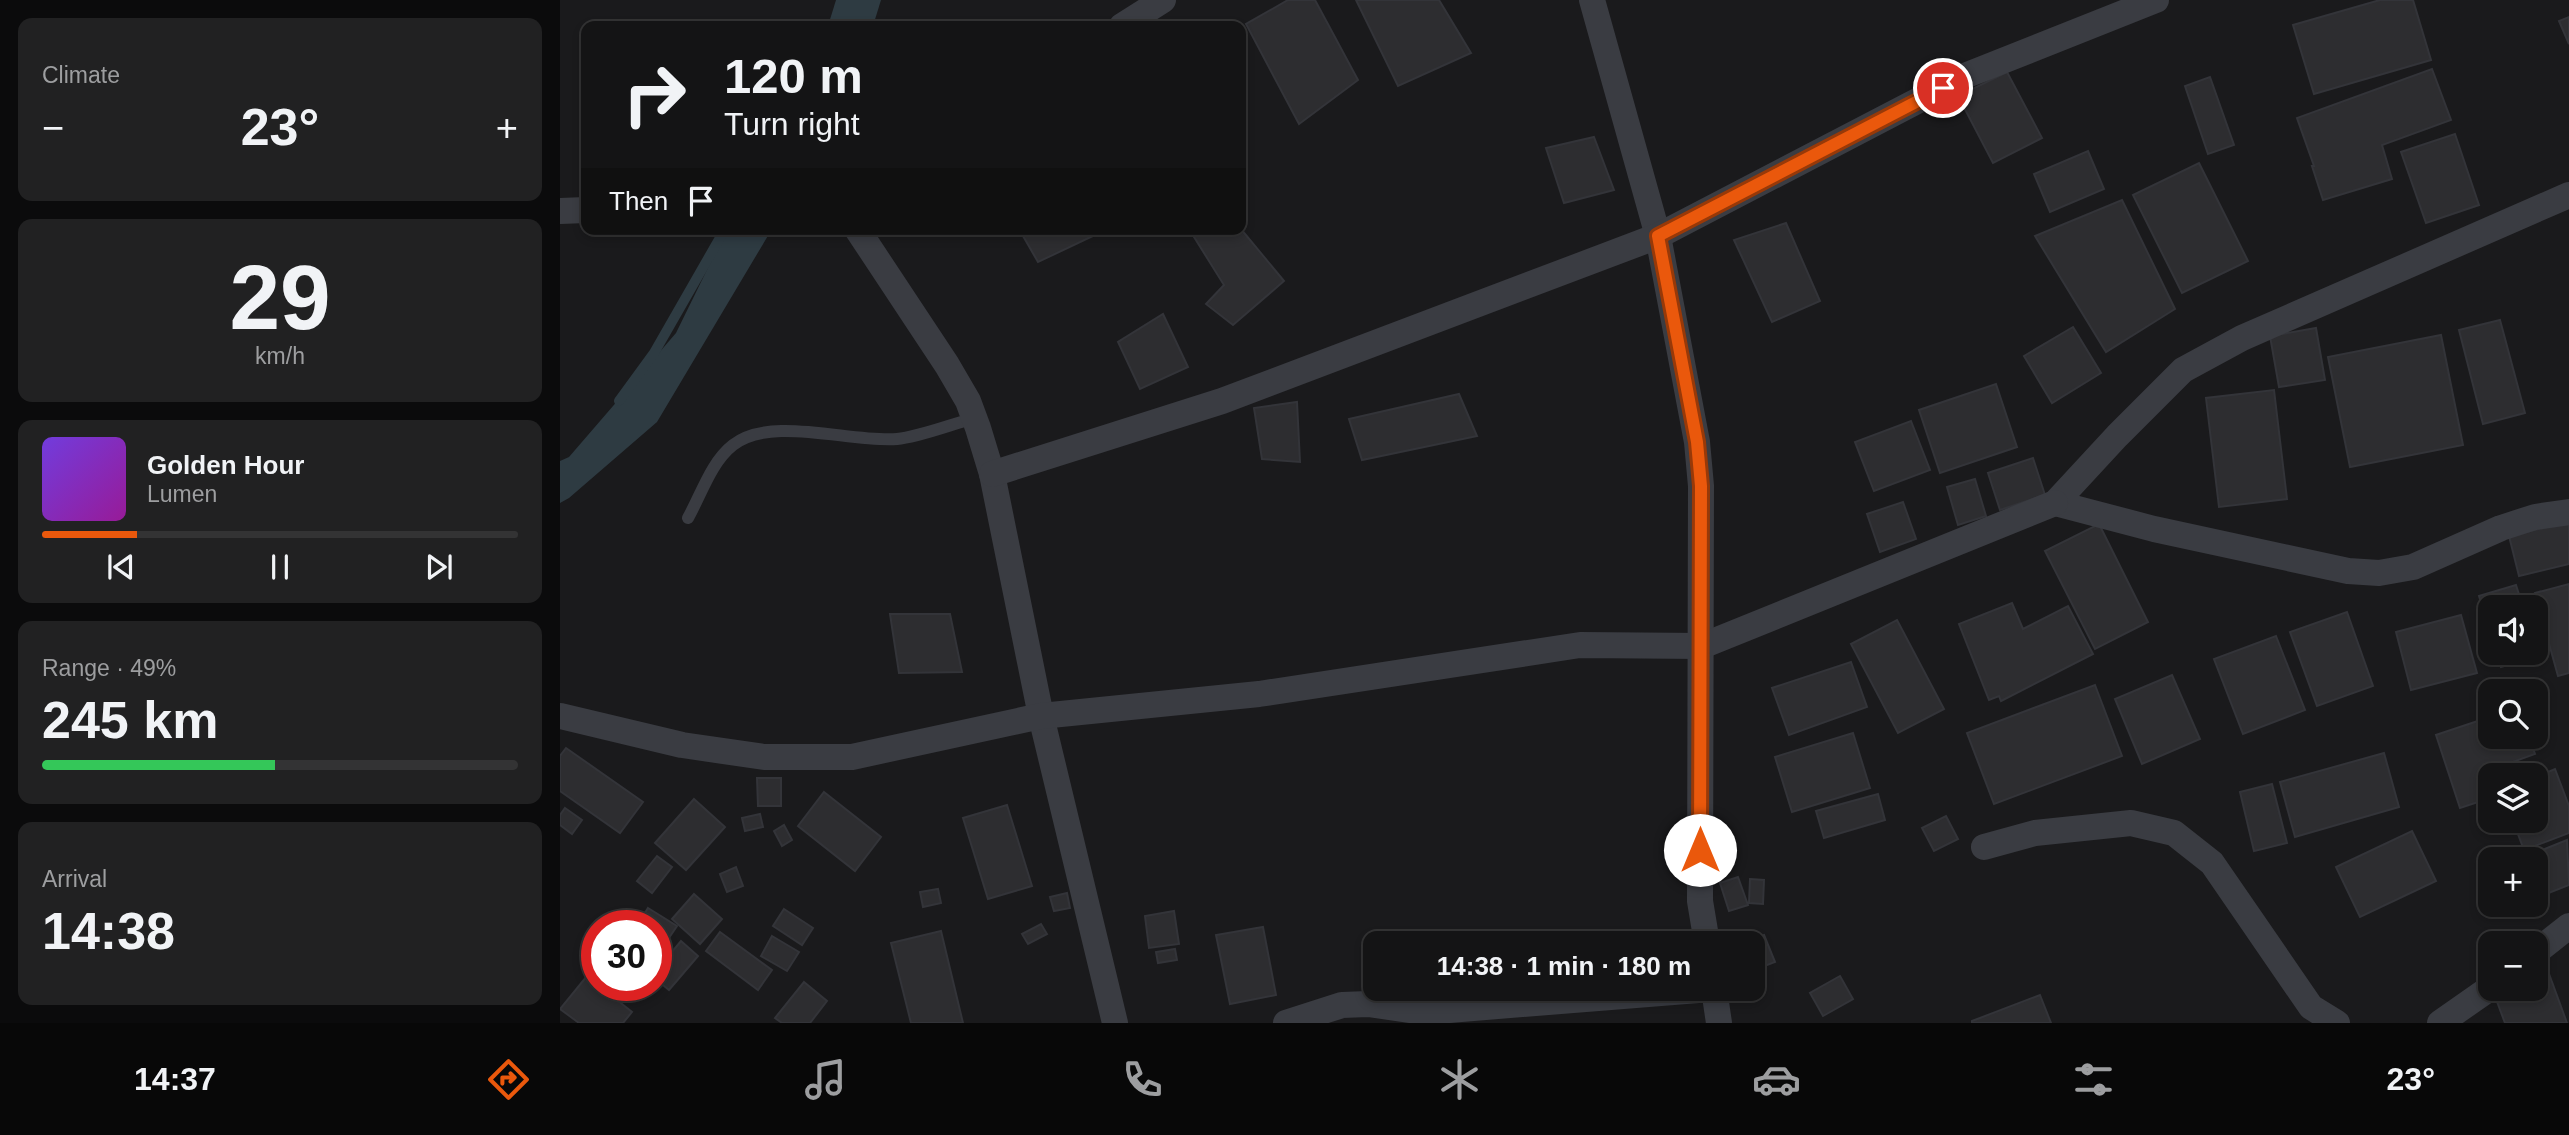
<!DOCTYPE html>
<meta charset="utf-8">
<style>
body{margin:0;font-family:Arial,sans-serif;background:#212122;color:#f1f3f6;height:100vh;display:flex;flex-direction:column;font-size:26px;white-space:nowrap}
*{box-sizing:border-box;margin:0}
p{font-size:23px;color:#9d9ea0}
.icon{flex:none;width:38px;height:38px;fill:none;stroke:currentColor;stroke-width:2;stroke-linecap:round;stroke-linejoin:round}
.map{position:relative;flex:1;overflow:hidden}
.panel{display:flex;flex-direction:column;gap:18px;padding:18px;background:#0b0b0c;width:560px}
.panel>*{flex:none}
.guide{position:absolute;left:21px;top:21px;width:665px;height:214px;border-radius:14px;box-shadow:0 4px 10px #0003,0 0 0 2px #333334;background:#141415;color:#f1f3f6;overflow:hidden}
.fabs{position:absolute;left:1918px;top:595px;display:grid;gap:14px}
.fabs a{display:grid;place-items:center;width:70px;height:70px;border-radius:14px;background:#141415;box-shadow:0 4px 10px #0003,0 0 0 2px #333334;font-size:35px}
.speed{position:absolute;left:21px;top:910px;display:flex;gap:14px;font-size:35px;font-weight:700;text-align:center}
.speed>*{display:grid;place-content:center;width:91px;height:91px;border-radius:50%;background:#141415;box-shadow:0 4px 10px #0003,0 0 0 2px #333334;line-height:1}
.speed .limit{border:10px solid #d22;background:#fff;color:#111}
.pin{position:absolute;display:grid;place-items:center;width:60px;height:60px;color:#fff;margin:-30px;border:4px solid #fff;border-radius:50%;box-shadow:0 2px 7px #0007}
.me{position:absolute;width:77px;margin:-38px;rotate:0deg;stroke-linejoin:round;filter:drop-shadow(0 0 5px #0008)}
.turn{display:flex;align-items:center;gap:24px;height:147px;padding:0 28px;font-size:32px}
.turn .icon{width:91px;height:91px;stroke-width:2.5}
.turn b{display:block;font-size:49px;line-height:60px}
.then{display:flex;align-items:center;height:66px;padding:0 28px;background:#0003;gap:14px;font-size:26px}
.big{font-size:52px;font-weight:700;line-height:1.1}
.panel .card{flex:1;display:flex;flex-direction:column;justify-content:center;gap:10px;min-width:0;padding:0 24px;border-radius:14px;background:#212122}
.panel .dial{align-items:center;gap:0}
.dial b{font-size:91px;line-height:1}
.song{display:flex;align-items:center;gap:21px}
.cover{width:84px;height:84px;border-radius:10px;background:linear-gradient(135deg,hsl(260 70% 55%),hsl(300 70% 35%))}
.played{height:7px;border-radius:4px;background:linear-gradient(90deg,#ea580c 20%,#333334 20%)}
.keys{display:flex;justify-content:space-around;direction:ltr}
.heat{display:flex;justify-content:space-between;align-items:center;font-size:38px;direction:ltr}
.charge{height:10px;border-radius:5px;background:linear-gradient(90deg,#34c759 49%,#333334 0)}
.trip{position:absolute;left:803px;top:931px;width:402px;height:70px;border-radius:14px;background:#141415;box-shadow:0 4px 10px #0003,0 0 0 2px #333334;font-weight:700;line-height:70px;text-align:center}
.menu{display:flex;height:112px;justify-content:space-around;align-items:center;background:#080808;color:#9d9ea0}
.menu .icon{width:49px;height:49px}
.menu .on{color:#ea580c}
.menu b{font-size:32px;color:#f1f3f6}
main{display:flex;flex:1;min-height:0}
.map>svg:first-child{display:block}
.water{fill:#2e3b42}
.lines{fill:none;stroke-linecap:round;stroke-linejoin:round}
.stream{stroke:#2e3b42;stroke-width:10}
.building{fill:#2d2d30;stroke:#333439;stroke-width:2}
.service{stroke:#3a3c42;stroke-width:12}
.minor{stroke:#3a3c42;stroke-width:26}
.route-casing{stroke:#983908;stroke-width:18}
.route{stroke:#ea580c;stroke-width:12}
</style>
<main>
<section class="panel">
<div class="card"><p>Climate</p>
<div class="heat"><a>−</a><b class="big">23°</b><a>+</a></div>
</div>
<div class="card dial"><b>29</b><p>km/h</p></div>
<div class="card">
<div class="song"><i class="cover"></i><div><b>Golden Hour</b><p>Lumen</p></div></div>
<div class="played"></div>
<div class="keys"><svg class="icon" aria-label="previous" viewBox="0 0 24 24"><path d="M18 5L8 12l10 7zM5 5v14"/></svg><svg class="icon" aria-label="pause" viewBox="0 0 24 24"><path d="M8 5v14M16 5v14"/></svg><svg class="icon" aria-label="next" viewBox="0 0 24 24"><path d="M6 5l10 7-10 7zM19 5v14"/></svg></div>
</div>
<div class="card"><p>Range · 49%</p><b class="big">245 km</b><div class="charge"></div></div>
<div class="card"><p>Arrival</p><b class="big">14:38</b></div>
</section>
<div class="map">
<svg width="2009" height="1023" viewBox="0 0 2009 1023">
<rect width="100%" height="100%" fill="#1a1a1c"/>
<!-- water -->
<g class="water">
<path d="M276,0h45l-8,26h-45z"/>
<path d="M167,229h45l-115,193 -88,76 -9,5v-42l9,-4 107,-124z"/>
</g>
<g class="lines">
<!-- stream -->
<path class="stream" d="M59,401l35,-48 71,-124"/>
</g>
<!-- building -->
<g class="building">
<path d="M728,0h27l43,80 -59,44 -53,-100z"/>
<path d="M796,0h83l32,53 -73,33z"/>
<path d="M1820,0h33l18,60 -117,34 -21,-69z"/>
<path d="M2009,17v27l-10,-23z"/>
<path d="M1872,69l19,51 -69,25 10,34 -69,21 -11,-34h2l-17,-48z"/>
<path d="M1447,72l35,66 -49,25 -35,-67z"/>
<path d="M1650,77l24,68 -26,9 -23,-68z"/>
<path d="M1895,134l24,71 -53,18 -25,-71z"/>
<path d="M1034,137l20,53 -50,13 -18,-55z"/>
<path d="M1528,151l16,38 -54,23 -16,-38z"/>
<path d="M1639,163l49,98 -66,32 -49,-98z"/>
<path d="M1562,200l53,109 -69,43 -71,-116z"/>
<path d="M1226,223l34,78 -48,21 -38,-82z"/>
<path d="M459,229h73l3,6 -57,27z"/>
<path d="M629,229h52l43,52 -51,44 -27,-21 18,-19z"/>
<path d="M603,314l25,53 -48,22 -22,-47z"/>
<path d="M1940,320l25,93 -42,11 -24,-94z"/>
<path d="M1513,327l28,46 -49,30 -28,-47z"/>
<path d="M1756,328l9,52 -46,7 -9,-51z"/>
<path d="M1881,335l22,110 -113,22 -22,-110z"/>
<path d="M1436,384l21,63 -77,26 -21,-63z"/>
<path d="M1714,390l13,109 -68,8 -13,-109z"/>
<path d="M899,394l18,42 -115,24 -13,-41z"/>
<path d="M737,402l3,60 -38,-3 -8,-51z"/>
<path d="M1351,421l19,49 -56,21 -19,-49z"/>
<path d="M1473,458l12,37 -45,15 -12,-37z"/>
<path d="M1415,479l11,37 -28,9 -11,-38z"/>
<path d="M1343,502l13,37 -36,13 -13,-38z"/>
<path d="M2009,522v42l-50,12 -10,-40z"/>
<path d="M1539,524l49,98 -53,27 -50,-98z"/>
<path d="M2009,584v89l-11,3 -23,-83z"/>
<path d="M1956,585l7,22h-33v25l-11,-36z"/>
<path d="M1452,603l11,26 45,-23 25,48 -92,47 -2,-5 -10,4 -30,-76z"/>
<path d="M1787,612l26,74 -56,20 -27,-74z"/>
<path d="M330,614h60l12,58 -63,1z"/>
<path d="M1901,615l16,58 -66,17 -15,-58z"/>
<path d="M1337,620l47,89 -46,24 -47,-89z"/>
<path d="M1716,636l29,74 -62,24 -29,-75z"/>
<path d="M1976,648l2,8 -37,11 -4,-14h39z"/>
<path d="M1291,662l16,45 -78,28 -17,-47z"/>
<path d="M1612,675l28,64 -58,25 -27,-65z"/>
<path d="M1535,685l27,71 -128,48 -27,-71z"/>
<path d="M1930,717v20h39l6,17 -53,19 8,25 -30,10 -24,-73z"/>
<path d="M1293,733l17,55 -78,24 -17,-55z"/>
<path d="M6,748l77,54 -23,31 -60,-42v-35z"/>
<path d="M1824,753l15,54 -104,30 -15,-55z"/>
<path d="M1995,769l14,37v27l-45,17 -11,-29h23v-44z"/>
<path d="M197,778h24v28h-23z"/>
<path d="M1712,784l15,59 -33,8 -14,-59z"/>
<path d="M264,792l57,45 -26,34 -57,-45z"/>
<path d="M1318,794l7,26 -61,18 -8,-27z"/>
<path d="M134,799l31,28 -39,43 -31,-27z"/>
<path d="M447,805l25,81 -44,13 -25,-81z"/>
<path d="M5,808l17,12 -10,14 -12,-9v-10z"/>
<path d="M200,814l3,13 -18,4 -3,-13z"/>
<path d="M1386,816l12,23 -24,12 -12,-23z"/>
<path d="M224,825l8,15 -10,6 -8,-15z"/>
<path d="M1852,831l24,50 -76,36 -24,-50z"/>
<path d="M2007,840l2,45 -33,13v-39h-16z"/>
<path d="M97,856l15,11 -20,26 -15,-12z"/>
<path d="M176,867l7,19 -16,6 -7,-18z"/>
<path d="M1178,877l10,28 -19,6 -9,-28z"/>
<path d="M1190,879l14,1 -1,24 -14,-1z"/>
<path d="M378,889l3,14 -18,4 -3,-15z"/>
<path d="M507,893l3,15 -16,3 -4,-14z"/>
<path d="M134,894l28,25 -22,25 -28,-25z"/>
<path d="M88,908l29,18 -21,31v-31h-19z"/>
<path d="M224,909l29,19 -11,17 -29,-19z"/>
<path d="M614,911l5,33 -30,4 -4,-32z"/>
<path d="M481,924l6,10 -19,10 -6,-10z"/>
<path d="M703,927l13,68 -46,9 -14,-69z"/>
<path d="M381,931l22,92h-52l-20,-80z"/>
<path d="M160,932l52,38 -14,20 -52,-39z"/>
<path d="M1204,935l11,27 -21,8v-27h-9z"/>
<path d="M212,936l27,16 -12,19 -26,-15z"/>
<path d="M121,941l17,15 -29,34 -13,-11v-8z"/>
<path d="M615,949l2,11 -19,3 -2,-11z"/>
<path d="M1988,971l19,52h-62l-12,-32 43,-2v-13z"/>
<path d="M27,976l45,36 -9,11h-44l-19,-14z"/>
<path d="M1280,976l13,23 -30,17 -13,-23z"/>
<path d="M244,982l23,19 -17,22h-28l-7,-5z"/>
<path d="M1480,995l11,28h-79v-2z"/>
</g>
<g class="lines">
<!-- service -->
<path class="service" d="M128,518c13,-23 23,-56 45,-73 38,-30 118,-2 164,-6 22,-2 55,-15 78,-21"/>
<!-- minor -->
<g class="minor">
<path d="M1032,0l66,236 39,206 4,44 -1,415 7,42"/>
<path d="M562,26l41,-26"/>
<path d="M2009,195l-327,143 -59,32 -66,66 -62,67 99,26 194,42 31,2 34,-6 88,-39 34,-11 34,-5"/>
<path d="M0,211l26,-1"/>
<path d="M297,229l90,136 21,36 10,27 14,46 49,242 74,307"/>
<path d="M432,474l230,-73 436,-165 309,-161 189,-75"/>
<path d="M0,716l122,29 82,12h88l189,-41 218,-22 321,-49 122,1 353,-143"/>
<path d="M1424,847l51,-14 96,-10 43,10 38,30 99,144 26,16"/>
<path d="M1976,952l33,-26"/>
<path d="M1154,989l5,34"/>
<path d="M726,1023l56,-18 26,-1 41,6h40l262,-21"/>
<path d="M1880,1023l50,-35"/>
</g>
</g>
<g class="lines">
<defs>
<path id="route" d="M1140,850l1,-364 -4,-44 -39,-206 285,-148"/>
</defs>
<!-- route casing -->
<use href="#route" class="route-casing"/>
<!-- route -->
<use href="#route" class="route"/>
</g>
</svg>
<div class="fabs">
<a><svg class="icon" aria-label="sound" viewBox="0 0 24 24"><path d="M4 9h4l5-4v14l-5-4H4zM17 9q2 3 0 6"/></svg></a>
<a><svg class="icon" aria-label="search" viewBox="0 0 24 24"><circle cx="10" cy="10" r="6"/><path d="M15 15l6 6"/></svg></a>
<a><svg class="icon" aria-label="layers" viewBox="0 0 24 24"><path d="M12 4l9 5-9 5-9-5zM3 14l9 5 9-5"/></svg></a>
<a>+</a>
<a>−</a>
</div>
<div class="speed"><div class="limit">30</div></div>
<div class="pin" style="left:1383px;top:88px;background:#d93025"><svg class="icon" aria-label="arrive" viewBox="0 0 24 24"><path d="M6 21V4h12l-3 4 3 4H6"/></svg></div>
<svg class="me" style="left:1140px;top:850px" viewBox="-20 -20 40 40"><circle r="19" fill="#fff"/><path d="M0-13L10 11 0 6-10 11z" fill="#ea580c"/></svg>
<div class="trip">14:38 · 1 min · 180 m</div>
<div class="guide">
<div class="turn"><svg class="icon" aria-label="right" viewBox="0 0 24 24"><path d="M7 20v-9h11M14 6l5 5-5 5"/></svg><div><b>120 m</b>Turn right</div></div>
<div class="then">Then<svg class="icon" aria-label="arrive" viewBox="0 0 24 24"><path d="M6 21V4h12l-3 4 3 4H6"/></svg></div>
</div>
</div>
</main>
<nav class="menu">
<b>14:37</b>
<svg class="icon on" aria-label="directions" viewBox="0 0 24 24"><path d="M12 3l9 9-9 9-9-9zM9 14v-3h6M13 9l2 2-2 2"/></svg>
<svg class="icon" aria-label="music" viewBox="0 0 24 24"><path d="M9 18V5l10-2v13"/><circle cx="6" cy="18" r="3"/><circle cx="16" cy="16" r="3"/></svg>
<svg class="icon" aria-label="phone" viewBox="0 0 24 24"><path d="M5 4h4l2 5-3 2q2 4 5 5l2-3 5 2v4C11 20 4 13 5 4z"/></svg>
<svg class="icon" aria-label="climate" viewBox="0 0 24 24"><path d="M12 3v18M4 7l16 10M4 17L20 7"/></svg>
<svg class="icon" aria-label="car" viewBox="0 0 24 24"><path d="M5 17H2v-5l4-1 3-4h7l3 4 3 1v5h-3M9 17h6M6 11h13"/><circle cx="7" cy="17" r="2"/><circle cx="17" cy="17" r="2"/></svg>
<svg class="icon" aria-label="filters" viewBox="0 0 24 24"><path d="M4 7h16M4 17h16"/><circle cx="9" cy="7" r="2"/><circle cx="15" cy="17" r="2"/></svg>
<b>23°</b>
</nav>
